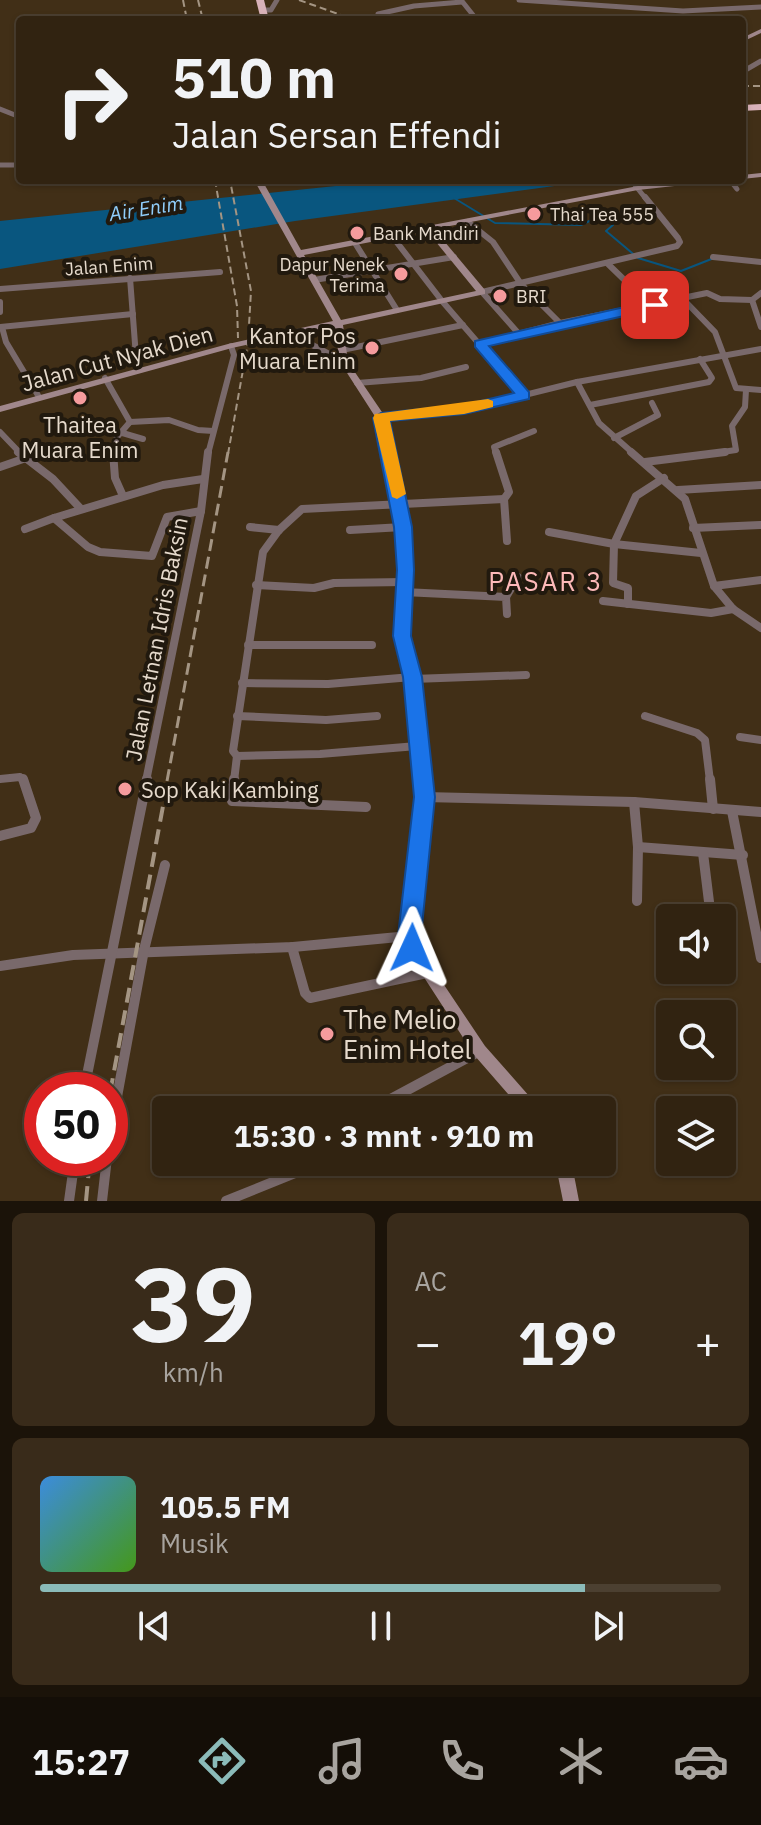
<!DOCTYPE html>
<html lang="id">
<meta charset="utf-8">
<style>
body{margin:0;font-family:"IBM Plex Sans",sans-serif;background:#392b1a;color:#f1f3f6;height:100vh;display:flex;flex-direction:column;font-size:30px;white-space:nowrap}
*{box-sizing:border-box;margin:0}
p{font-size:26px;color:#a8a49f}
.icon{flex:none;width:44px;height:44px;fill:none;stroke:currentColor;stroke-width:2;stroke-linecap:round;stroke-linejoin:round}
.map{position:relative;height:1201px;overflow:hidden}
.details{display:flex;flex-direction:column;gap:12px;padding:12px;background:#1b1309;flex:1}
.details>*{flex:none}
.banner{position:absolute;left:16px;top:16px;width:730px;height:168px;border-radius:8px;box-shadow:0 2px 6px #0004,0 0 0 2px #4c4031;background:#312311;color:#f1f3f6;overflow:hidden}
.fabs{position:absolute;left:656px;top:904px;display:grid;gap:16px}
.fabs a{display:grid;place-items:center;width:80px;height:80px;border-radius:8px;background:#312311;box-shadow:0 2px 6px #0004,0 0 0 2px #4c4031;font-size:40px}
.speed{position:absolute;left:24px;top:1072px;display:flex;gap:16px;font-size:40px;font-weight:700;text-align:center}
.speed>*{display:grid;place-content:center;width:104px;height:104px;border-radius:50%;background:#312311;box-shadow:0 2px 6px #0004,0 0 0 2px #4c4031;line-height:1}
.speed .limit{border:12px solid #d22;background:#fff;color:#111}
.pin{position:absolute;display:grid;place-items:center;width:68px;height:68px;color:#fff;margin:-34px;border-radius:16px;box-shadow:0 4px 12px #0006}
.me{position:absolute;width:88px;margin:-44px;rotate:1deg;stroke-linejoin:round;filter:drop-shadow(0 0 6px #0008)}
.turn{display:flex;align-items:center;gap:28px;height:168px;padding:0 24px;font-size:36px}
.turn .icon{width:104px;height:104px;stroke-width:2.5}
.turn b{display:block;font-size:56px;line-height:68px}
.big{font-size:60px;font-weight:700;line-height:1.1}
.details .widget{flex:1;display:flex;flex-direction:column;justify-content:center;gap:12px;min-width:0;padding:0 28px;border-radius:12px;background:#392b1a}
.details .dial{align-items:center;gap:0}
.dial b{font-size:104px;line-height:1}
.song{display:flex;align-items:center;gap:24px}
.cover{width:96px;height:96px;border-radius:12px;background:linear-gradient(135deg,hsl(210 70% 55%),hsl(100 70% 35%))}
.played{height:8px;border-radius:4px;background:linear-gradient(90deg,#8bbbb9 80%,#4c4031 80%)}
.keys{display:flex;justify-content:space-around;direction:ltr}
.heat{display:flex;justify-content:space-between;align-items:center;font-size:44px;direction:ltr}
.details .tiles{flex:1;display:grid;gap:12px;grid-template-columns:1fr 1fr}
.widget:last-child{grid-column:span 2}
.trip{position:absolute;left:152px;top:1096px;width:464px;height:80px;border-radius:8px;background:#312311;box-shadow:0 2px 6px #0004,0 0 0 2px #4c4031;font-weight:700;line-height:80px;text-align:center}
.tab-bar{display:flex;height:128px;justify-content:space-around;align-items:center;background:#140e07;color:#a8a49f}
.tab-bar .icon{width:56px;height:56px}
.tab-bar .current{color:#8bbbb9}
.tab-bar b{font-size:36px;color:#f1f3f6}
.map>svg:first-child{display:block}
.water{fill:#09567f}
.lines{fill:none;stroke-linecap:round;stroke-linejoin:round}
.stream{stroke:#09567f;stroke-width:2}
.street-far3{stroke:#79696b;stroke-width:5}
.street-far2{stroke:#79696b;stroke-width:6}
.street-far1{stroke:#79696b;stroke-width:8}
.street{stroke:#79696b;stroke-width:10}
.secondary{fill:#a0878b;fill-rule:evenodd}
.highway{fill:#d9b2b9;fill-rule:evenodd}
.rail-far2{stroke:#a49583;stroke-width:2;stroke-dasharray:7 4;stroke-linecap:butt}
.rail-far1{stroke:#a49583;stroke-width:3;stroke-dasharray:12 6;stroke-linecap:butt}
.rail{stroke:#a49583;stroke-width:4;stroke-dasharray:15 8;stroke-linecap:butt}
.route{fill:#1a73e8;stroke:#114b97;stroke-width:2}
.slow{fill:#f59e0b}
.poi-dot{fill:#f59b9d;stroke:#21190e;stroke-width:3}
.labels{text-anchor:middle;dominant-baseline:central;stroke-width:8;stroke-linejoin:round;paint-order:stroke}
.far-poi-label{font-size:18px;fill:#e6dacc;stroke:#21190e;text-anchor:start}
.far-street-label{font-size:18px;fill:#e6dacc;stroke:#21190e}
.far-water-label{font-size:20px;font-style:italic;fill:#90cefb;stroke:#21190e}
.poi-label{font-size:22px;fill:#e6dacc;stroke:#21190e;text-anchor:end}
.street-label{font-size:22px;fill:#e6dacc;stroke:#21190e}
.quarter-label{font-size:26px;letter-spacing:2px;fill:#fdb9b9;stroke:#21190e}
.near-poi-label{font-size:26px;fill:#e6dacc;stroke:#21190e;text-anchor:start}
</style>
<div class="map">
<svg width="761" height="1201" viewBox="0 0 761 1201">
<rect width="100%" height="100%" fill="#412f17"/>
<!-- water -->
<path class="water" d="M393,180h206l-304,41 -295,48v-48z"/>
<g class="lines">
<!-- stream -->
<path class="stream" d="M454,198l41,25 86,2 17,-8 14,3 1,5 -7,6 32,27 43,13 33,-13"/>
<!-- street-far3 -->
<g class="street-far3">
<path d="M461,0l16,20"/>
<path d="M519,0l164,11 78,-4"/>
<path d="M265,10h6l6,-10"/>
<path d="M378,14l36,-8 48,-4"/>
<path d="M322,19l3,1"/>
<path d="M742,72l19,-11"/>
<path d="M0,109l20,8"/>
<path d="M0,165h20"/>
<path d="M631,180l15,19"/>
<path d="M730,180l7,9"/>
</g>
<!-- street-far2 -->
<g class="street-far2">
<path d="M468,222l25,20 28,42 39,39"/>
<path d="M392,236l50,65 82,95"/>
<path d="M355,243l42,67"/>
<path d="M713,257l48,5"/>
<path d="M608,264l35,34 11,6"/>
<path d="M130,278l7,92"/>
<path d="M314,280l140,-23"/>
<path d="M0,289l220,-17"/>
<path d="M482,292l195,-46 3,-4 -2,-4 -33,-41"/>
<path d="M482,292l37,42"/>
<path d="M761,293l-9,7 9,27"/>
<path d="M682,298l33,34 21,56 25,2"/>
<path d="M0,302v10"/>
<path d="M0,327l133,-13"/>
<path d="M2,327l4,15 33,55"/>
<path d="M290,333l54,29"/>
<path d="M480,344l80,-21 147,-30 13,6 32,1"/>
<path d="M342,350l121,-25"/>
<path d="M105,378l25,44"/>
<path d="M577,382l22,41 35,31"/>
<path d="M357,383l64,-5 45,-11"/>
<path d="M590,405l119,-23 3,-4 -12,-19"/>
<path d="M381,418l83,-8 113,-28 184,-33"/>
<path d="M130,422l39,-2 29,10 15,1"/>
<path d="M0,432l21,22"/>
<path d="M119,432l24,7"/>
<path d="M614,438l44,-23 -6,-12"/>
<path d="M113,454l4,-17 13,-15"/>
<path d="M208,454l26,-99 -3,-9"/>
<path d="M496,454l-2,-7 40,-16"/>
<path d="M709,454l27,-4 -4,-24 13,-19 1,-17"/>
</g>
<!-- street-far1 -->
<g class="street-far1">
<path d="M18,452l35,27 27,29"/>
<path d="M113,452l2,26 8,18"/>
<path d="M496,452l13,40 -5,7 3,42"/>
<path d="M631,452l54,47 29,87 19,23 28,19"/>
<path d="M645,462l80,-10"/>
<path d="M0,467l26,-9"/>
<path d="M678,490l83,-5"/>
<path d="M201,511l-34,6 -15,39 -52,-4 -12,-5 -34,-29 109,-33 40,-6"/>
<path d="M250,527l29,3"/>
<path d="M693,528l67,-3"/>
<path d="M25,529l29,-11"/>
<path d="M350,530l53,-3"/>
<path d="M549,532l65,12 87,9"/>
<path d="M256,585l58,3 20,-5 71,-1"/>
<path d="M714,586l47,-6"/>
<path d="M404,592l102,5 1,17"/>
<path d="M506,597l12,-20"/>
<path d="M603,601l108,12 22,-4"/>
<path d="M628,604v-16l-15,-5 1,-39 22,-48 28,-18"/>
<path d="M248,645h124"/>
<path d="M413,679l113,-4"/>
<path d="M242,683l86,1 84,-7"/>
<path d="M237,716l89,4 51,-4"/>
<path d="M645,716l52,17 8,7 5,41"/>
<path d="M740,737l21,3"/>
<path d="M417,746l-97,8 -83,2 -4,-5 30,-199 16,-22 23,-21 202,-10"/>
<path d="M0,779l20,-2 4,4"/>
<path d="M146,781l55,-270 7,-59"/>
<path d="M234,781l3,-25"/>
</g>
<!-- street -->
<g class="street">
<path d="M234,779l-2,22 134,6"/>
<path d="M710,779l3,30"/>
<path d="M424,797l210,5 127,10"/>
<path d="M634,802l4,45 -1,54"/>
<path d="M732,811l29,147"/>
<path d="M0,836l31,-8 5,-10 -13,-39"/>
<path d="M638,847l105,8"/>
<path d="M703,853l8,65"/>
<path d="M292,947l13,46 5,5 117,-25"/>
<path d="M0,966l73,-11 220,-8 116,-11"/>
<path d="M84,1090l63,-311"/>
<path d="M380,1110l7,-9 93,-50"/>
<path d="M110,1135l34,-185 21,-85"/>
<path d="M69,1201l6,-43"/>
<path d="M102,1201l5,-43"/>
<path d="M226,1201l96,-39"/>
</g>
<!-- secondary -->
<g class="secondary">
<path d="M761,29v4l-19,9v-4z"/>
<path d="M761,173v4l-19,2v-4z"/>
<path d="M254,180h8l39,70 337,-64 53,-6h24l-4,2 -73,8 -204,39 51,61v4l-142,31 5,37 38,56 19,86 6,66 -3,66 10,41 12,120 -14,139 2,10 67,100 52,59 3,5h-18l-47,-54 -70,-108 -3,-12 16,-139 -12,-120 -10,-41 5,-66 -6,-66 -19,-86 -36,-56 -6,-36 -102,22 -232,64v-6l228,-62 105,-23zM427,231l49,60 -135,29 -37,-65z"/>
<path d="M552,1162h16l6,13 5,26h-16l-5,-25z"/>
</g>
<!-- highway -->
<g class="highway">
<path d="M256,0h8l5,20h-8z"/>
<path d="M761,104v6l-19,1v-6z"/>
</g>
<!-- rail-far2 -->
<g class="rail-far2">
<path d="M183,0l4,20"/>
<path d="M198,0l5,20"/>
<path d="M299,0l56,20"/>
<path d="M742,86h19"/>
<path d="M215,180l22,126 1,32"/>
<path d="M228,454l20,-112 3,-51 -21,-111"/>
</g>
<!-- rail-far1 -->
<path class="rail-far1" d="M167,781l61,-329"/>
<!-- rail -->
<g class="rail">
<path d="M110,1093l58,-314"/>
<path d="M86,1201l4,-43"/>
</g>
</g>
<!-- route -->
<path class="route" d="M655,300l7,5 -2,3 -171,38 40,46v7l-65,15 -74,7 22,106 2,43 -3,66 11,41 13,120 -14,139 2,12 -3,7 -8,3 -9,-3 -5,-19 16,-139 -11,-120 -10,-41 4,-66 -3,-43 -21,-109 8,-5 83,-8 50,-12 -39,-46v-6z"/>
<!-- slow -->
<path class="slow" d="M488,399l5,2v6l-29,7 -74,7 16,73 -9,5 -5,-2 -19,-79 2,-4z"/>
<!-- markers -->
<g class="poi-dot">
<circle cx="534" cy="214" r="8"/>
<circle cx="357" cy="233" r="8"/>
<circle cx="401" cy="274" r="8"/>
<circle cx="500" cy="296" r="8"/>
<circle cx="372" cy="348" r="8"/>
<circle cx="80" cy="398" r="8"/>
<circle cx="125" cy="789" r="8"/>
<circle cx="327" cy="1034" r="8"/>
</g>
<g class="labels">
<!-- far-poi labels -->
<g class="far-poi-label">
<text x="550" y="214">Thai Tea 555</text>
<text x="373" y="233">Bank Mandiri</text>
<text x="385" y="264" text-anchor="end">Dapur Nenek<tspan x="385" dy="21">Terima</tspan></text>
<text x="516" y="296">BRI</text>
</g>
<!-- far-street labels -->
<g class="far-street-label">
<text transform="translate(109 266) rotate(-4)">Jalan Enim</text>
</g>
<!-- far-water labels -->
<g class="far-water-label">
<text transform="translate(146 208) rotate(-9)">Air Enim</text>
</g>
<!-- poi labels -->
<g class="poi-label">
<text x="356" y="335">Kantor Pos<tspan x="356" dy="25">Muara Enim</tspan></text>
<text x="80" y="424" text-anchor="middle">Thaitea<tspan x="80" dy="25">Muara Enim</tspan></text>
<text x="141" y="789" text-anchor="start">Sop Kaki Kambing</text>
</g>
<!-- street labels -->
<g class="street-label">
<text transform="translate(117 358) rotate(-15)">Jalan Cut Nyak Dien</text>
<text transform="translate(156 639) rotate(-79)">Jalan Letnan Idris Baksin</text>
</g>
<!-- quarter labels -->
<g class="quarter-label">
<text x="546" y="581">PASAR 3</text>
</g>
<!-- near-poi labels -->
<g class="near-poi-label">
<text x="343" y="1019">The Melio<tspan x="343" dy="30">Enim Hotel</tspan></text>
</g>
</g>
</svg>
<div class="fabs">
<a><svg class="icon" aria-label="sound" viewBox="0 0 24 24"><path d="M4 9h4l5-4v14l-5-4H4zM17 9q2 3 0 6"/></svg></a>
<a><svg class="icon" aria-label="search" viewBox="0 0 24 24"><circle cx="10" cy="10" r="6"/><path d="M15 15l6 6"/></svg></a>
<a><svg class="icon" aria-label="layers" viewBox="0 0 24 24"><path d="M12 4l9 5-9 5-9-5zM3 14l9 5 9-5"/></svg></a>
</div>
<div class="speed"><div class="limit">50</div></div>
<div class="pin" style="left:655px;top:305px;background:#d93025"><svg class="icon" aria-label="arrive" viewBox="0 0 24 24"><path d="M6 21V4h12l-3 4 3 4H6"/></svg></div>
<svg class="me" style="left:412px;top:948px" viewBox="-20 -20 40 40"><path d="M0-17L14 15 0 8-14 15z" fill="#1a73e8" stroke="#fff" stroke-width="4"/></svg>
<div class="trip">15:30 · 3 mnt · 910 m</div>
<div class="banner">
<div class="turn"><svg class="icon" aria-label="right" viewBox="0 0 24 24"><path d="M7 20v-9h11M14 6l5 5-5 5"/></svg><div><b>510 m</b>Jalan Sersan Effendi</div></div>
</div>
</div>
<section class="details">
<div class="tiles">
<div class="widget dial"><b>39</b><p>km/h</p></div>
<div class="widget"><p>AC</p>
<div class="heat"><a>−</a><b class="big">19°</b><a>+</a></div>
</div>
<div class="widget">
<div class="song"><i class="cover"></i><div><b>105.5 FM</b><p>Musik</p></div></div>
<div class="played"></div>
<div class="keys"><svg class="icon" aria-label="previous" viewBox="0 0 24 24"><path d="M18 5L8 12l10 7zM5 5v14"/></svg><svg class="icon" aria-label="pause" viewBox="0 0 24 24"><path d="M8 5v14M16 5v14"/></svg><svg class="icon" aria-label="next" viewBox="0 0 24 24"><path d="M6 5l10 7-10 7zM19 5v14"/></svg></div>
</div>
</div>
</section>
<nav class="tab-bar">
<b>15:27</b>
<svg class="icon current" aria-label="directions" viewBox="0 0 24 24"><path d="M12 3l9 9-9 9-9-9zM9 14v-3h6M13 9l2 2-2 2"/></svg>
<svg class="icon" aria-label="music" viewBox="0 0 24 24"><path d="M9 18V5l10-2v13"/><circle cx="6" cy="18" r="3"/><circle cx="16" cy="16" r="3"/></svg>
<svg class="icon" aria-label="phone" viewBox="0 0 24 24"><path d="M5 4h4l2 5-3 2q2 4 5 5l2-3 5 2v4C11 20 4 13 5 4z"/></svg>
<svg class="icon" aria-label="climate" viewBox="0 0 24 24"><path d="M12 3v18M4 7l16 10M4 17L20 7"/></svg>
<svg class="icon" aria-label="car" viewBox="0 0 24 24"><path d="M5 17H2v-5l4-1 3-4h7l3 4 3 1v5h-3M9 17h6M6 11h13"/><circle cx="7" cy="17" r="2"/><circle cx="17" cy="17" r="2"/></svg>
</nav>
